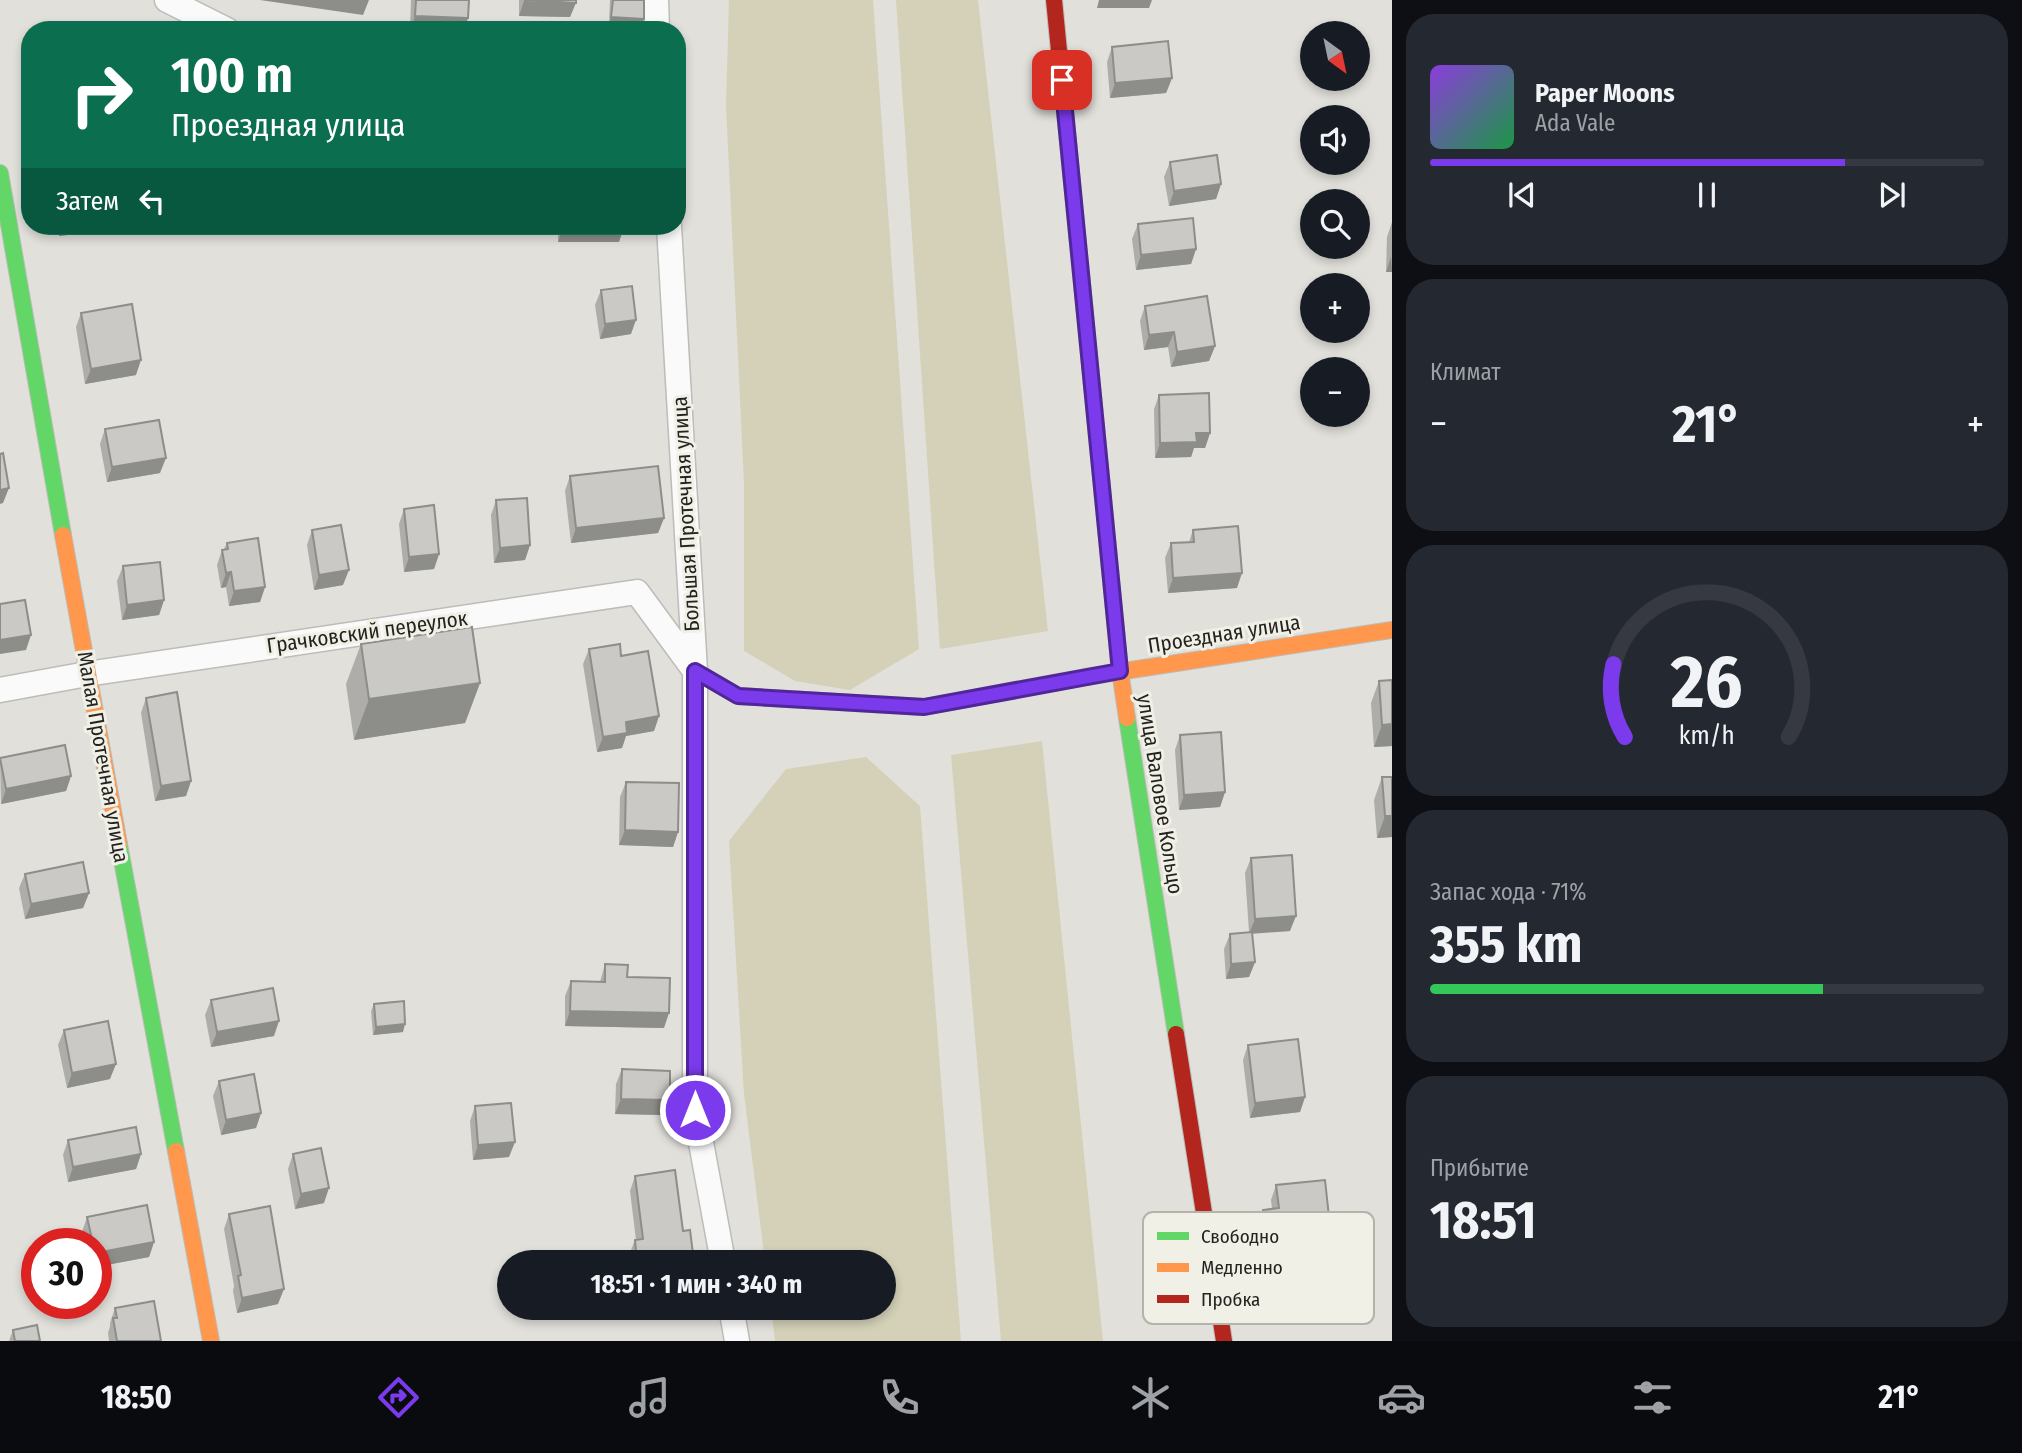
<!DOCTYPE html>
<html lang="ru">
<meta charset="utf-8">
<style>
body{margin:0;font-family:"Fira Sans Condensed",sans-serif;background:#242831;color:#f1f3f6;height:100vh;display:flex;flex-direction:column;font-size:26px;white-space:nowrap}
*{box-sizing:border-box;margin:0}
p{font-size:23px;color:#9ea1a6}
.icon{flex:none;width:38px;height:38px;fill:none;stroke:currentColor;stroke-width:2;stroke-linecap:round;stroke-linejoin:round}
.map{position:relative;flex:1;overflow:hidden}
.panel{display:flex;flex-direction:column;gap:14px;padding:14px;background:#0d0f14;width:630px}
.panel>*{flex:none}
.guide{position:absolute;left:21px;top:21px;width:665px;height:214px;border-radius:28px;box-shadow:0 4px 10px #0003;background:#0b6e4f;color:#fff;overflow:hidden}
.needle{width:46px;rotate:147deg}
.tools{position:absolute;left:1300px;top:21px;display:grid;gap:14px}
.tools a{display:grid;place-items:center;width:70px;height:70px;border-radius:50%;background:#171b24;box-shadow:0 4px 10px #0003;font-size:35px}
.speed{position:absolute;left:21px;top:1228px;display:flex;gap:14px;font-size:35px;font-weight:700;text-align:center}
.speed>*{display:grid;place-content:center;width:91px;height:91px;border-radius:50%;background:#171b24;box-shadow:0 4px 10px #0003;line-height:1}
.speed .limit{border:10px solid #d22;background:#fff;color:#111}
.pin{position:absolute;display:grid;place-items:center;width:60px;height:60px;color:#fff;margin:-30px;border-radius:14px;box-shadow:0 4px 10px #0006}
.me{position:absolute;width:77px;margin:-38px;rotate:0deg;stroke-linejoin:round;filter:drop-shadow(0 0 5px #0008)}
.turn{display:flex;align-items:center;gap:24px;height:147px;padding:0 35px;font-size:32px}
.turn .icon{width:91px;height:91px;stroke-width:2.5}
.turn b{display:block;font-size:49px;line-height:60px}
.then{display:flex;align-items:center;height:66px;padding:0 35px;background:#0003;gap:14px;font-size:26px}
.big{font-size:52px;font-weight:700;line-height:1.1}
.panel .tile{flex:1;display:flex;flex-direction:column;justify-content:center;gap:10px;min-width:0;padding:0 24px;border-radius:28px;background:#242831}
.panel .dial{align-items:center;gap:0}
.dial svg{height:182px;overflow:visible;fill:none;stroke:#363941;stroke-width:7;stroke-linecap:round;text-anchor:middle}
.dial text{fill:#f1f3f6;stroke:none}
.song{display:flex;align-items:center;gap:21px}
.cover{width:84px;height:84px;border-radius:10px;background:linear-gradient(135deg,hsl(270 70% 55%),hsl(140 70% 35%))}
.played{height:7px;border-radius:4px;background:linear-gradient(90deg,#7c3aed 75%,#363941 75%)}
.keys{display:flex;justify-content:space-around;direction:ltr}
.heat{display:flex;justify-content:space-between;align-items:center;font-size:38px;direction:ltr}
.charge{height:10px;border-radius:5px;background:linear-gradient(90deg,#34c759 71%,#363941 0)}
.trip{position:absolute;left:497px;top:1250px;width:399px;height:70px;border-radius:35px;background:#171b24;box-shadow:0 4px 10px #0003;font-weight:700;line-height:70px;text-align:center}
.menu{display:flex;height:112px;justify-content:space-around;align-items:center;background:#090b0e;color:#9ea1a6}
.menu .icon{width:49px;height:49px}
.menu .current{color:#7c3aed}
.menu b{font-size:32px;color:#f1f3f6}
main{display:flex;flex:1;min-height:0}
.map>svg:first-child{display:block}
.green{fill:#d4d1b8}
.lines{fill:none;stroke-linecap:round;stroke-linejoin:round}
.street-casing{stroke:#bdbcb8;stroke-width:27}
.fast-casing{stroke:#bdbcb8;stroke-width:18}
.slow-casing{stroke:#bdbcb8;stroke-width:18}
.jam-casing{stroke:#bdbcb8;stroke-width:18}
.street{stroke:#fafafa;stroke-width:24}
.fast{stroke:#63d668;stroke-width:16}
.slow{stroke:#ff974d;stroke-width:16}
.jam{stroke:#b3261e;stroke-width:16}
.wall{fill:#aeada9}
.shaded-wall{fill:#8d8d8a}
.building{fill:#cac9c5;stroke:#8d8d8a;stroke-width:2}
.route-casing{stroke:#51269a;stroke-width:18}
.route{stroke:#7c3aed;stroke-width:12}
.labels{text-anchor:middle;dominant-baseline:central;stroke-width:6;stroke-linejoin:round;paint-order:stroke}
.street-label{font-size:21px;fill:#242320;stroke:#f1f0e6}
.key{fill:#f1f0e6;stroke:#b4b2ab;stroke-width:2}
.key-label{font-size:19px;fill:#242320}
</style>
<main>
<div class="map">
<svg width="1392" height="1341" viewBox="0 0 1392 1341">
<rect width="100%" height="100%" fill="#e1e0db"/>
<!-- green -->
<g class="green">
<path d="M729,0h144l46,649 -69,41 -55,-9 -51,-30v-169l-18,-377z"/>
<path d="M896,0h82l70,631 -108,18z"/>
<path d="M1042,741l61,600h-102l-50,-586z"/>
<path d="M866,757l54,49 41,535h-186l-4,-34h113v-45h-119l-21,-168 -15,-253 57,-72z"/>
</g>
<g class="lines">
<defs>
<g id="street">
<path d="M167,0l60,30"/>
<path d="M656,0l1,30"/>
<path d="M669,226l26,445v439l28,152"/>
<path d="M0,690l87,-16 550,-82 58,79"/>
<path d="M731,1307l6,34"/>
</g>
<g id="fast">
<path d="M0,173l63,362"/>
<path d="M695,671l43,25 186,11 161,-30"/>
<path d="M1127,718l49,316"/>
<path d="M119,844l57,307"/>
</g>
<g id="slow">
<path d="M1094,406l26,265 7,47"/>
<path d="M63,535l56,309"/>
<path d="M1085,677l307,-47"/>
<path d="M176,1151l35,190"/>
</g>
<g id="jam">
<path d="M1054,0l40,406"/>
<path d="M1176,1034l48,307"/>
</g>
</defs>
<!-- street casing -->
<use href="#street" class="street-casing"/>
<!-- fast casing -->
<use href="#fast" class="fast-casing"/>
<!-- slow casing -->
<use href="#slow" class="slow-casing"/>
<!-- jam casing -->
<use href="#jam" class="jam-casing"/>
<!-- street -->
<use href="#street" class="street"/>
<!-- fast -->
<use href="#fast" class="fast"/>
<!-- slow -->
<use href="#slow" class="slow"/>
<!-- jam -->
<use href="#jam" class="jam"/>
</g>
<!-- wall -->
<g class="wall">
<path d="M411,0h58l-1,18 -4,12h-54z"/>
<path d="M519,0h57l-6,17 -51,-1z"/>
<path d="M610,0h34l-3,27 -32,-2z"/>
<path d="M30,36v55h-2l-3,-41z"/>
<path d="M1112,47l60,31 -6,15 -56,5 -3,-36z"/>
<path d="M1170,162l51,22 -5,15 -47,7 -5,-29z"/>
<path d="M1392,222v50h-6l1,-35z"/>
<path d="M1138,224l58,25 -5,15 -55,6 -4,-31z"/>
<path d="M50,226h38l-3,7 -26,3 -1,-10z"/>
<path d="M558,226h66l-5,16h-61z"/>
<path d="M601,290l30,44 -31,5 -5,-34z"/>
<path d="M1145,306l70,40 -6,15 -38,6 -3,-20 -24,3 -4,-29z"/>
<path d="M81,313l55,62 -51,9 -9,-57z"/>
<path d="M1159,395l51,38 -5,15h-11l-3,9 -36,1 -1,-49z"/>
<path d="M105,429l55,44 -53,9 -7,-38z"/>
<path d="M570,476l94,42 -6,15 -87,10 -6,-52z"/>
<path d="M496,500l34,45 -5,15 -31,3 -3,-48z"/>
<path d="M404,509l35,45 -5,15 -30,3 -5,-48z"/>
<path d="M312,530l31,55 -29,5 -7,-45z"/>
<path d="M1193,530l44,58 -69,5 -3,-35 6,-15 18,-1z"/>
<path d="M227,543l38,44 -5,15 -31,4 -3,-19 -5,1 -4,-23 5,-15 2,-1z"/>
<path d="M123,566l41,34 -5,15 -37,5 -5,-39z"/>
<path d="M361,644l119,39 -15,40 -111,17 -8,-56z"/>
<path d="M589,649l32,7 38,60 -5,15 -28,5 -4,12 -25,4 -14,-88z"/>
<path d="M1392,680v66l-18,1 -3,-44 8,-22z"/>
<path d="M146,698l45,83 -5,15 -31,5 -14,-88z"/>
<path d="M1180,735l45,57 -5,15 -41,3 -4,-60z"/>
<path d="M0,758l71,18 -5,15 -65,13z"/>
<path d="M1382,777h10v60l-15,1 -3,-38z"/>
<path d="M626,782l52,50 -5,15 -54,-2 1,-48z"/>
<path d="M1251,858l39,73 -38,2 3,29 -6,15 -23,2 -2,-30 6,-15 19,-2 -4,-59z"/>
<path d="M25,874l64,19 -6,15 -58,11 -6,-31z"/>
<path d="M605,964l22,13 37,51 -99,-2v-30l6,-15 29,1z"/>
<path d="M211,1000l63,36 -63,11 -6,-32z"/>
<path d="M374,1004l29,28 -30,3 -2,-24z"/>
<path d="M64,1030l46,49 -43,9 -9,-43z"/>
<path d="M1248,1045l57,52 -5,15 -50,6 -7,-58z"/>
<path d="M622,1069l48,31 -6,15 -49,-1 1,-30z"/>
<path d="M219,1081l42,32 -5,15 -35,7 -8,-39z"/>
<path d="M475,1106l34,51 -36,3 -3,-39z"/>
<path d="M68,1140l73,14 -5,15 -68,13 -5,-27z"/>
<path d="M293,1154l31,49 -29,6 -7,-40z"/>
<path d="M635,1176l48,55 11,31h-64l-1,-7 6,-15h1l-6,-49z"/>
<path d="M1276,1185l54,41 -1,5 7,65 -5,15 -46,5 -8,-70 -17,2 -3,-24 6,-14 9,-2 -1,-8z"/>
<path d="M229,1214l49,90 -41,9 -4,-22 1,-5 -10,-57z"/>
<path d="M87,1217l67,25 -5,15 -53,10v-23h-12l-2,-12z"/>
<path d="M115,1308l46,33h-52l-1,-8 2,-7v-3z"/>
<path d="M13,1330l27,11h-31z"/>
</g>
<!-- shaded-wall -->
<g class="shaded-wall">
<path d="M260,0h109l-6,15z"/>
<path d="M1099,0h53l-3,8h-52z"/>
<path d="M524,1l52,2 -6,14 -51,-1z"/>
<path d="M415,16l53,2 -4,12h-53z"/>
<path d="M611,17l33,2 -3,8 -32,-2z"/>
<path d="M1172,78l-6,15 -56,5 5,-15z"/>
<path d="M1221,184l-5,15 -47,7 5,-15z"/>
<path d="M63,226h25l-3,7 -26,3z"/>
<path d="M563,227h61l-5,15h-61z"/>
<path d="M1196,249l-5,15 -55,6 5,-15z"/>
<path d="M1391,257l1,15h-6z"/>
<path d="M636,320l-5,14 -31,5 5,-15z"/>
<path d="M1174,332l-6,15 -24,3 5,-15z"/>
<path d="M1215,346l-6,15 -38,6 6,-15z"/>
<path d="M141,360l-5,15 -51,9 6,-15z"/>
<path d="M1196,433h14l-5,15h-11l-3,9 -36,1 5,-15z"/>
<path d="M166,458l-6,15 -53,9 5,-15z"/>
<path d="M9,488l-6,15 -3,1v-14z"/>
<path d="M664,518l-6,15 -87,10 5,-15z"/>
<path d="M530,545l-5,15 -31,3 6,-15z"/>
<path d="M439,554l-5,15 -30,3 5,-15z"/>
<path d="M349,570l-6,15 -29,5 5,-15z"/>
<path d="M231,572l-5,15 -5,1 5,-15z"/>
<path d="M1242,573l-5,15 -69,5 5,-15z"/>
<path d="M265,587l-5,15 -31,4 5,-15z"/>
<path d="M164,600l-5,15 -37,5 5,-15z"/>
<path d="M31,635l-5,15 -26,4v-14z"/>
<path d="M480,683l-15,40 -111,17 15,-41z"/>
<path d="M659,716l-5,15 -28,5 -4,12 -25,4 6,-15 23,-15z"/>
<path d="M1392,724v22l-18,1 8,-22z"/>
<path d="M71,776l-5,15 -65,13 5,-15z"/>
<path d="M191,781l-5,15 -31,5 6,-15z"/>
<path d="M1225,792l-5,15 -41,3 5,-15z"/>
<path d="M1385,816h7v21l-15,1z"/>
<path d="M625,830l53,2 -5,15 -54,-2z"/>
<path d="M89,893l-6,15 -58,11 6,-15z"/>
<path d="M1296,916l-6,15 -41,3 6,-15z"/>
<path d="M1255,962l-6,15 -23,2 5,-15z"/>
<path d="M570,1011l99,2 -5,15 -99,-2z"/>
<path d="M279,1021l-5,15 -63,11 6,-15z"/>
<path d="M405,1024l-2,8 -30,3 3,-8z"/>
<path d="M116,1064l-6,15 -43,9 5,-15z"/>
<path d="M1305,1097l-5,15 -50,6 5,-15z"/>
<path d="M621,1099l49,1 -6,15 -49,-1z"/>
<path d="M261,1113l-5,15 -35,7 5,-15z"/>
<path d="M515,1142l-6,15 -36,3 5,-15z"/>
<path d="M141,1154l-5,15 -68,13 5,-15z"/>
<path d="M329,1188l-5,15 -29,6 6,-15z"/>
<path d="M1282,1231l-5,15 -17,2 5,-15z"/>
<path d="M154,1242l-5,15 -53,10v-14z"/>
<path d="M284,1289l-6,15 -41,9 5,-15z"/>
<path d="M1336,1296l-5,15 -46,5 5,-15z"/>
</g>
<!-- building -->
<g class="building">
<path d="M416,0h53l-1,18 -53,-2z"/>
<path d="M524,0h52v3z"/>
<path d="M613,0h31v19l-33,-2z"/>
<path d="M1168,41l4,37 -57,5 -3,-36z"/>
<path d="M1217,155l4,29 -47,7 -4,-29z"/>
<path d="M1193,218l3,31 -55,6 -3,-31z"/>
<rect x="563" y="226" width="61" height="1"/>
<path d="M632,286l4,34 -31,4 -4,-34z"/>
<path d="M1207,296l8,50 -38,6 -3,-20 -25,3 -4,-29z"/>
<path d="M132,304l9,56 -50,9 -10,-56z"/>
<path d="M1209,393l1,40h-14l1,9 -37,1 -1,-48z"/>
<path d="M159,420l7,38 -54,9 -7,-38z"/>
<path d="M3,453l6,35 -9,2v-36z"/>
<path d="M658,466l6,52 -88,10 -6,-52z"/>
<path d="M527,498l3,47 -30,3 -4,-48z"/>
<path d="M434,505l5,49 -30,3 -5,-48z"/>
<path d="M341,525l8,45 -30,5 -7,-45z"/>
<path d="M1238,526l4,47 -69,5 -2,-35 23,-1 -1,-12z"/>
<path d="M258,538l7,49 -31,4 -3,-19 -5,1 -4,-23 6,-1 -1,-6z"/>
<path d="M160,562l4,38 -37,5 -4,-39z"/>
<path d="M25,600l6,35 -31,5v-36z"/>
<path d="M472,627l8,56 -111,16 -8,-55z"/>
<path d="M620,644l1,12 27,-5 11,65 -33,6 1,11 -24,4 -14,-88z"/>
<path d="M1392,680v44l-10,1 -3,-44z"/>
<path d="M177,692l14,89 -30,5 -15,-88z"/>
<path d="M1221,732l4,60 -41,3 -4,-60z"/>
<path d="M65,745l6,31 -65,13 -6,-31z"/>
<path d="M1382,777h10v39h-7z"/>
<path d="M626,782l53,1 -1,49 -53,-2z"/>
<path d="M1292,855l4,61 -41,3 -4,-61z"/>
<path d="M83,862l6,31 -58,11 -6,-30z"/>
<path d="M1252,932l3,30 -24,2 -1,-30z"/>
<path d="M605,964l23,1 -1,12 43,1 -1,35 -99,-2 1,-30 34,1z"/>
<path d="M273,988l6,33 -62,11 -6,-32z"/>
<path d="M404,1001l1,23 -29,3 -2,-23z"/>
<path d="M108,1021l8,43 -44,9 -8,-43z"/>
<path d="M1298,1039l7,58 -50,6 -7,-58z"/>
<path d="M622,1069l48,2v29l-49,-1z"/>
<path d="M254,1074l7,39 -35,7 -7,-39z"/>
<path d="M511,1103l4,39 -37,3 -3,-39z"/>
<path d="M136,1127l5,27 -68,13 -5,-27z"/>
<path d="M321,1148l8,40 -28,6 -8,-40z"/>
<path d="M675,1170l8,61 7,-1 4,32h-57l-2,-22 8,-1 -8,-63z"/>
<path d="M1325,1180l5,46h-2l8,70 -46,5 -8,-70 -17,2 -2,-23 16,-2 -3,-23z"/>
<path d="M147,1205l7,37 -58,11v-9h-3l-6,-27z"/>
<path d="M270,1206l14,83 -42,9 -4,-22 3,-1 -12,-61z"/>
<path d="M154,1301l7,40h-44l-4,-23h4l-2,-10z"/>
<path d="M37,1325l3,16h-25l-2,-11z"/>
</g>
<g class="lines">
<defs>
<path id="route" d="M695,1110v-439l43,25 186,11 196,-36 -58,-591"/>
</defs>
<!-- route casing -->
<use href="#route" class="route-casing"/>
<!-- route -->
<use href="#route" class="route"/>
</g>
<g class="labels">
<!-- street labels -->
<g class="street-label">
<text transform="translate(686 514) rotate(-93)">Большая Протечная улица</text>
<text transform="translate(367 632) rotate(-8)">Грачковский переулок</text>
<text transform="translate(1224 634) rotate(-9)">Проездная улица</text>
<text transform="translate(103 757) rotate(80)">Малая Протечная улица</text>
<text transform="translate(1160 794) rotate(81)">улица Валовое Кольцо</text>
</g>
</g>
<!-- legend -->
<rect x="1143" y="1212" width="231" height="112" rx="10" class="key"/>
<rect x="1157" y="1232" width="32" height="8" fill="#63d668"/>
<rect x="1157" y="1263" width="32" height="9" fill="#ff974d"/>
<rect x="1157" y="1295" width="32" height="8" fill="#b3261e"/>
<g class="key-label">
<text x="1201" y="1243">Свободно</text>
<text x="1201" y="1274">Медленно</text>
<text x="1201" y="1306">Пробка</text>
</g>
</svg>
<div class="tools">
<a><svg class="needle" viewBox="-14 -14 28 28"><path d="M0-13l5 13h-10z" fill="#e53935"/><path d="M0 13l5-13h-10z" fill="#9ea1a6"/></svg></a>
<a><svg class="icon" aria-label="sound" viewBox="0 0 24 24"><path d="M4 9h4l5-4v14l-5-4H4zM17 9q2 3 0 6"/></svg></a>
<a><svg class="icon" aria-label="search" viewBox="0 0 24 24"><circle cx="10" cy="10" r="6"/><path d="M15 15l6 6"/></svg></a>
<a>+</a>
<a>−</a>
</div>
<div class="speed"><div class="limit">30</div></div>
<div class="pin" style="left:1062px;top:80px;background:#d93025"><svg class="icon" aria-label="arrive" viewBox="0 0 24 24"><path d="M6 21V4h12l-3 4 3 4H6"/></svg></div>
<svg class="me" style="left:695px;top:1110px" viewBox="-20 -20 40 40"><circle r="17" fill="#7c3aed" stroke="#fff" stroke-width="3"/><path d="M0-11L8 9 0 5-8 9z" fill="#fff"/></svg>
<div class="trip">18:51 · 1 мин · 340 m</div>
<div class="guide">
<div class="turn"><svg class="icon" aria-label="right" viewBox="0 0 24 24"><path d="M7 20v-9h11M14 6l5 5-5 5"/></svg><div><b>100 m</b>Проездная улица</div></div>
<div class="then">Затем<svg class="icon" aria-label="left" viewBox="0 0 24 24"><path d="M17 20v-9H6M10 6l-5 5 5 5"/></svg></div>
</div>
</div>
<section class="panel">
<div class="tile">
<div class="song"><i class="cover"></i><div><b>Paper Moons</b><p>Ada Vale</p></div></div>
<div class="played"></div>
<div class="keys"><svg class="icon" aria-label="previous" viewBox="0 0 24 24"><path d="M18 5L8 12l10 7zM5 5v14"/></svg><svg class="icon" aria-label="pause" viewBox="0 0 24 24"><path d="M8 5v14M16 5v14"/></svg><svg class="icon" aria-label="next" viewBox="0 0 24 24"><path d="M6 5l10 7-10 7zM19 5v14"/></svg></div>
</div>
<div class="tile"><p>Климат</p>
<div class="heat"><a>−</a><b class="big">21°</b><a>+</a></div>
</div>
<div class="tile dial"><svg viewBox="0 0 100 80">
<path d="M14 69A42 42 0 1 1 86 69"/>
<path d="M14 69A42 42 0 0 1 9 37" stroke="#7c3aed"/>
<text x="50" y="56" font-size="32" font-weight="700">26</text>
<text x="50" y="72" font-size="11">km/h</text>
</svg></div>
<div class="tile"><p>Запас хода · 71%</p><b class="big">355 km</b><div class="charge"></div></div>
<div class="tile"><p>Прибытие</p><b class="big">18:51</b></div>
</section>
</main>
<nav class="menu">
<b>18:50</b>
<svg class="icon current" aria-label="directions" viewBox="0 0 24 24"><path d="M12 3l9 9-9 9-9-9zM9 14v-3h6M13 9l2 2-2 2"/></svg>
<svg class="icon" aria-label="music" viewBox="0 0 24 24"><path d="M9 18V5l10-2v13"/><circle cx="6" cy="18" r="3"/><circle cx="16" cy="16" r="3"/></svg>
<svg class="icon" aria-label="phone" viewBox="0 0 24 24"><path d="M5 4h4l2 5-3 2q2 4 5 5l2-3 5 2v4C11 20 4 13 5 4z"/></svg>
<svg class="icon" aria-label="climate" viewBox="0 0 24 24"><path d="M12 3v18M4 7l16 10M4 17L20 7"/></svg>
<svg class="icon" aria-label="car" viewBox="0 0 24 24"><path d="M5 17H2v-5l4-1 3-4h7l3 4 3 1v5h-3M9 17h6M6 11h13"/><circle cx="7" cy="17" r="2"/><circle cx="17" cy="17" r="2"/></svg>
<svg class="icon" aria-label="filters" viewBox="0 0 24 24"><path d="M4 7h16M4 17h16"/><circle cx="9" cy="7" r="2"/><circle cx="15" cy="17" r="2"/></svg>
<b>21°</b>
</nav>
